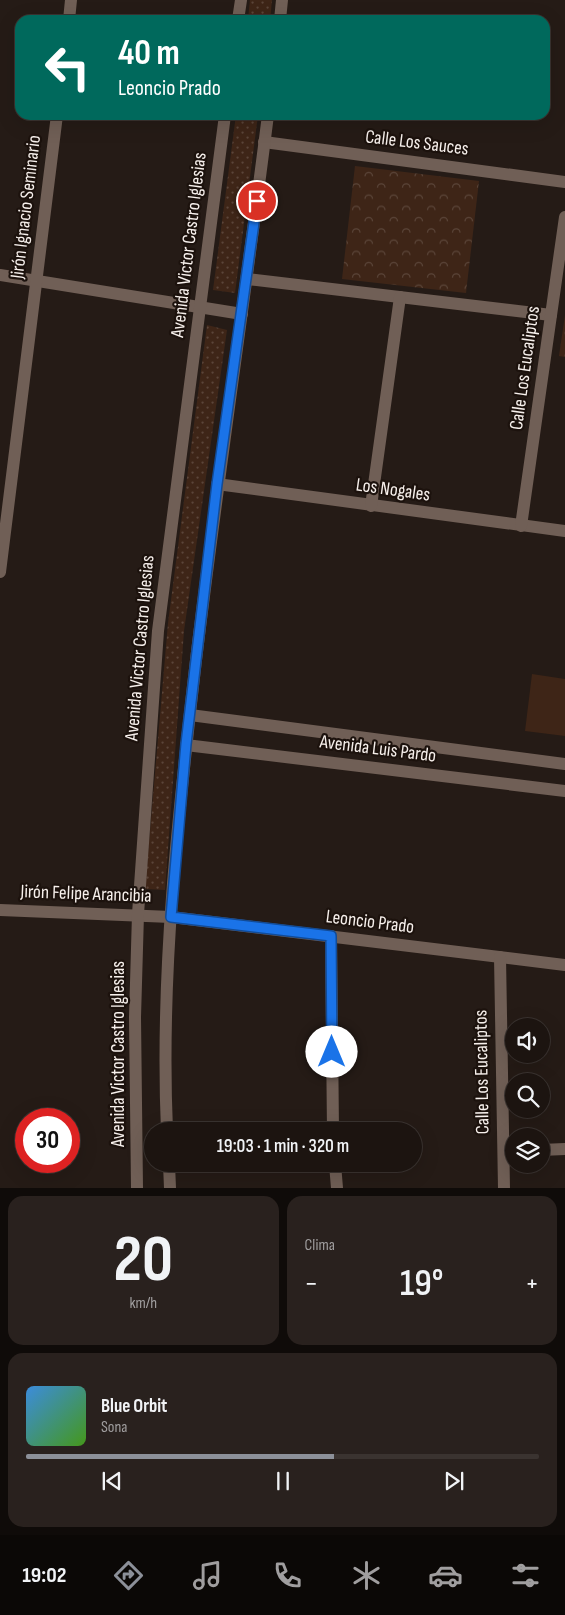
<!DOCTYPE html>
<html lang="es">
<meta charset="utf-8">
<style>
body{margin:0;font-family:"Sofia Sans Condensed",sans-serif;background:#29211e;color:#f1f3f6;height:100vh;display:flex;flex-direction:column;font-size:19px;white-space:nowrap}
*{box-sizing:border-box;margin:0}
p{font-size:16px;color:#a09e9f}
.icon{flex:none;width:28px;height:28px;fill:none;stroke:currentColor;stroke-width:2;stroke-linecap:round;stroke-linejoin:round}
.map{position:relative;height:1188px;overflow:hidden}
.details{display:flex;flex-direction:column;gap:8px;padding:8px;background:#0f0b09;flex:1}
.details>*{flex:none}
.top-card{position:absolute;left:15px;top:15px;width:535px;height:105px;border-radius:15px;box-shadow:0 5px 20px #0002,0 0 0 1px #3a3330;background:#00695c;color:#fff;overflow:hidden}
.fabs{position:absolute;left:505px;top:1018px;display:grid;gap:10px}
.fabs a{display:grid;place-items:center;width:45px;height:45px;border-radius:50%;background:#1c1410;box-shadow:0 5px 20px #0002,0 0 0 1px #3a3330;font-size:25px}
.speed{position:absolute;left:15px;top:1108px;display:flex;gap:10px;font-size:25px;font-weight:700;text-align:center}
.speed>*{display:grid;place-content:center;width:65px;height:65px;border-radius:50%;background:#1c1410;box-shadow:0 5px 20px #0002,0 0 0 1px #3a3330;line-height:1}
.speed .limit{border:8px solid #d22;background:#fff;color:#111}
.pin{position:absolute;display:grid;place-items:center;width:42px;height:42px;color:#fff;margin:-21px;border:2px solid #fff;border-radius:50%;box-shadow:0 1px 5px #0007}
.me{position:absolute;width:55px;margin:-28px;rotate:0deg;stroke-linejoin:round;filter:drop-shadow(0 0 4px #0008)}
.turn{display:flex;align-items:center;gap:18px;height:105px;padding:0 20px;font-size:22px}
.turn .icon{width:65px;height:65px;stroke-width:2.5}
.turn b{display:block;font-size:35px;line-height:42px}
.big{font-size:38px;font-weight:600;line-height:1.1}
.details .tile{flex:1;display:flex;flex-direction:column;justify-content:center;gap:8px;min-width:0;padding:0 18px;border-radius:15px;background:#29211e}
.details .dial{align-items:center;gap:0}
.dial b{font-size:65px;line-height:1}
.song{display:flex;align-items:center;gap:15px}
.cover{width:60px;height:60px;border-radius:8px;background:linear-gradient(135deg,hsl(210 70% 55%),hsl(100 70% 35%))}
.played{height:5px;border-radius:2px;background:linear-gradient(90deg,#8c9099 60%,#3a3330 60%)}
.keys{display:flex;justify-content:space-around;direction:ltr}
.heat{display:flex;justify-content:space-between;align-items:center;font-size:28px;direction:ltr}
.details .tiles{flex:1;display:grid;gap:8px;grid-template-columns:1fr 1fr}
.tile:last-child{grid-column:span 2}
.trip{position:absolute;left:144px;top:1122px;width:278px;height:50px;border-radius:25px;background:#1c1410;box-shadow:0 5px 20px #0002,0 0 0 1px #3a3330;font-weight:600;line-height:50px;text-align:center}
.dock{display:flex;height:80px;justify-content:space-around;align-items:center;background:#0b0806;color:#a09e9f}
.dock .icon{width:35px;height:35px}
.dock .active{color:#8c9099}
.dock b{font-size:22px;color:#f1f3f6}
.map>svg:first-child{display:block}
.grass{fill:url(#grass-dots)}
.forest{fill:url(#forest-crowns)}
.pitch{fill:#3e2517}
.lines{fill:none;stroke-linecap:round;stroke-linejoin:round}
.minor{stroke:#705f56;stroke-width:12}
.tertiary{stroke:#705f56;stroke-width:12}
.route-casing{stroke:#114b97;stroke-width:12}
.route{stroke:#1a73e8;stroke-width:9}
.labels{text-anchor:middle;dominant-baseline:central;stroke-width:4.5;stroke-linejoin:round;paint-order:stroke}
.street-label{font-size:19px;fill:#f7f0ec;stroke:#1c120d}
</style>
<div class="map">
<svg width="565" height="1188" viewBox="0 0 565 1188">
<defs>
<pattern id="grass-dots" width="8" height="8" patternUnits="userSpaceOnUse" patternTransform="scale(1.25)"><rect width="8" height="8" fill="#3e2517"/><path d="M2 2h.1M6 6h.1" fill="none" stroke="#5b4539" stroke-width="1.8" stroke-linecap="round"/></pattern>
<pattern id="forest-crowns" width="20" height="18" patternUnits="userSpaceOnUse" patternTransform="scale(1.25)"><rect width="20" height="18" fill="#3e2517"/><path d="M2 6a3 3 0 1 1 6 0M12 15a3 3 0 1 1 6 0" fill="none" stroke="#5b4539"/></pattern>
</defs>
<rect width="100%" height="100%" fill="#251b16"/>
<!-- grass -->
<g class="grass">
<path d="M250,0h22l-2,20h-22z"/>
<path d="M236,115h22l-23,178 -22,-3z"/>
<path d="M207,325l20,5 -43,301 -19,259 -20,-1 23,-266z"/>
</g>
<!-- forest -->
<g class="forest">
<path d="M355,166l124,15 -13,112 -124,-14z"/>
<path d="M565,315v42l-6,-1z"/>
</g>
<!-- pitch -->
<path class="pitch" d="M532,674l33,5v57l-40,-5z"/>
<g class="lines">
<!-- minor -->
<g class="minor">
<path d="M69,20l2,-20"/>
<path d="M264,142l301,40"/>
<path d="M0,275l242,39"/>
<path d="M247,279l304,36"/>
<path d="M217,484l348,47"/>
<path d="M371,506l29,-209"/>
<path d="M521,526l44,-309"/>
<path d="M0,572l57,-457"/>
<path d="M190,715l375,49"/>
<path d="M186,745l379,46"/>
<path d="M0,910l171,7 394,48"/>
<path d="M331,936l2,195"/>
<path d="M500,957l4,231"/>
<path d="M541,1150l24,-1"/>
<path d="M335,1164l2,24"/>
</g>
<!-- tertiary -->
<g class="tertiary">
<path d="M238,20l3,-20"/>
<path d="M280,20l2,-20"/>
<path d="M167,1131c-7,-157 11,-315 29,-471 22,-182 49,-363 72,-545"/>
<path d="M169,1164l1,24"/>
<path d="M137,1188l-2,-171 3,-103 20,-283 67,-516"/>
</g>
</g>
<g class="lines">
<defs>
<path id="route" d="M257,201l-40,283 -31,260 -15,173 160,19 1,116"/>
</defs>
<!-- route casing -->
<use href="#route" class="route-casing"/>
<!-- route -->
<use href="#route" class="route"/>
</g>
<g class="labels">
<!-- street labels -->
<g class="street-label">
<text transform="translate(417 143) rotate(7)">Calle Los Sauces</text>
<text transform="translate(26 207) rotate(-83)">Jirón Ignacio Seminario</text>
<text transform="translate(189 245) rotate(-83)">Avenida Victor Castro Iglesias</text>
<text transform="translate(525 368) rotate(-82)">Calle Los Eucaliptos</text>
<text transform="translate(393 490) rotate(8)">Los Nogales</text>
<text transform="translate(140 648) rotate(-85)">Avenida Victor Castro Iglesias</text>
<text transform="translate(378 749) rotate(7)">Avenida Luis Pardo</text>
<text transform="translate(86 894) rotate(2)">Jirón Felipe Arancibia</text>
<text transform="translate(370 922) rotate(7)">Leoncio Prado</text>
<text transform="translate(118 1054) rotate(-90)">Avenida Victor Castro Iglesias</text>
<text transform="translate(482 1072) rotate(-91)">Calle Los Eucaliptos</text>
</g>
</g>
</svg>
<div class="fabs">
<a><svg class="icon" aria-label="sound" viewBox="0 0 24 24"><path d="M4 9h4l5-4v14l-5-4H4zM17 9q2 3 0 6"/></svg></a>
<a><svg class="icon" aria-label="search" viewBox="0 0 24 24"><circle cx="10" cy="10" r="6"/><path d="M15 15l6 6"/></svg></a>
<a><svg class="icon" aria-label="layers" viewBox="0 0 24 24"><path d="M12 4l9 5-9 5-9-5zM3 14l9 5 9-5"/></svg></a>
</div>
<div class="speed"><div class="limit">30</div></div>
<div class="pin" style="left:257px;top:201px;background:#d93025"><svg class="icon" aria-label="arrive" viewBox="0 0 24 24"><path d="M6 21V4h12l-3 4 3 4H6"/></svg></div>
<svg class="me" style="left:332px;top:1052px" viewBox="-20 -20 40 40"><circle r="19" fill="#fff"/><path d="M0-13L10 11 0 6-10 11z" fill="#1a73e8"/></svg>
<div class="trip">19:03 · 1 min · 320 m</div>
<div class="top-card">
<div class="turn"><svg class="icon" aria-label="left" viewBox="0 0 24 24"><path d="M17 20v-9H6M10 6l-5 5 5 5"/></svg><div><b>40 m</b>Leoncio Prado</div></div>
</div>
</div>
<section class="details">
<div class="tiles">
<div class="tile dial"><b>20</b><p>km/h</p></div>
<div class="tile"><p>Clima</p>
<div class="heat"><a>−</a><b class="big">19°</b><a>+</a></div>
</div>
<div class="tile">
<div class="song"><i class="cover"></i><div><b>Blue Orbit</b><p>Sona</p></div></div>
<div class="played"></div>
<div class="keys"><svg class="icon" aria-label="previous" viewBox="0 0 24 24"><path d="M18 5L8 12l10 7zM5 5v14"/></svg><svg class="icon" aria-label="pause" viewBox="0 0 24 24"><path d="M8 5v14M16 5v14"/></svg><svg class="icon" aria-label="next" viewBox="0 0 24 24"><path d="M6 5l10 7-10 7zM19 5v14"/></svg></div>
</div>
</div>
</section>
<nav class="dock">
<b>19:02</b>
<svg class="icon active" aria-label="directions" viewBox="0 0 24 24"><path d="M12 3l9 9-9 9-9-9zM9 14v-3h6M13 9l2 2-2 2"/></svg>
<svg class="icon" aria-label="music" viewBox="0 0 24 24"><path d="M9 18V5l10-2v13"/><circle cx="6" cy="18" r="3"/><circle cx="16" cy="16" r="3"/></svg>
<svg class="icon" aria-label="phone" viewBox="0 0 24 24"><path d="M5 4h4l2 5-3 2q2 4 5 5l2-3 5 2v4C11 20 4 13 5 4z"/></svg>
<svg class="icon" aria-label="climate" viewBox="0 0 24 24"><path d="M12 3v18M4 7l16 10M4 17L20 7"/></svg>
<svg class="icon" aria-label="car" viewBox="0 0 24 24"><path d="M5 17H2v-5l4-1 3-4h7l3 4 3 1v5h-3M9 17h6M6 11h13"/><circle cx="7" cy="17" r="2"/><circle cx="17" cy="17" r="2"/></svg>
<svg class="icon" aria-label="filters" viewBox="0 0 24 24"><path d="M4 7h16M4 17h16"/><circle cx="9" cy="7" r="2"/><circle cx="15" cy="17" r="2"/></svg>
</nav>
